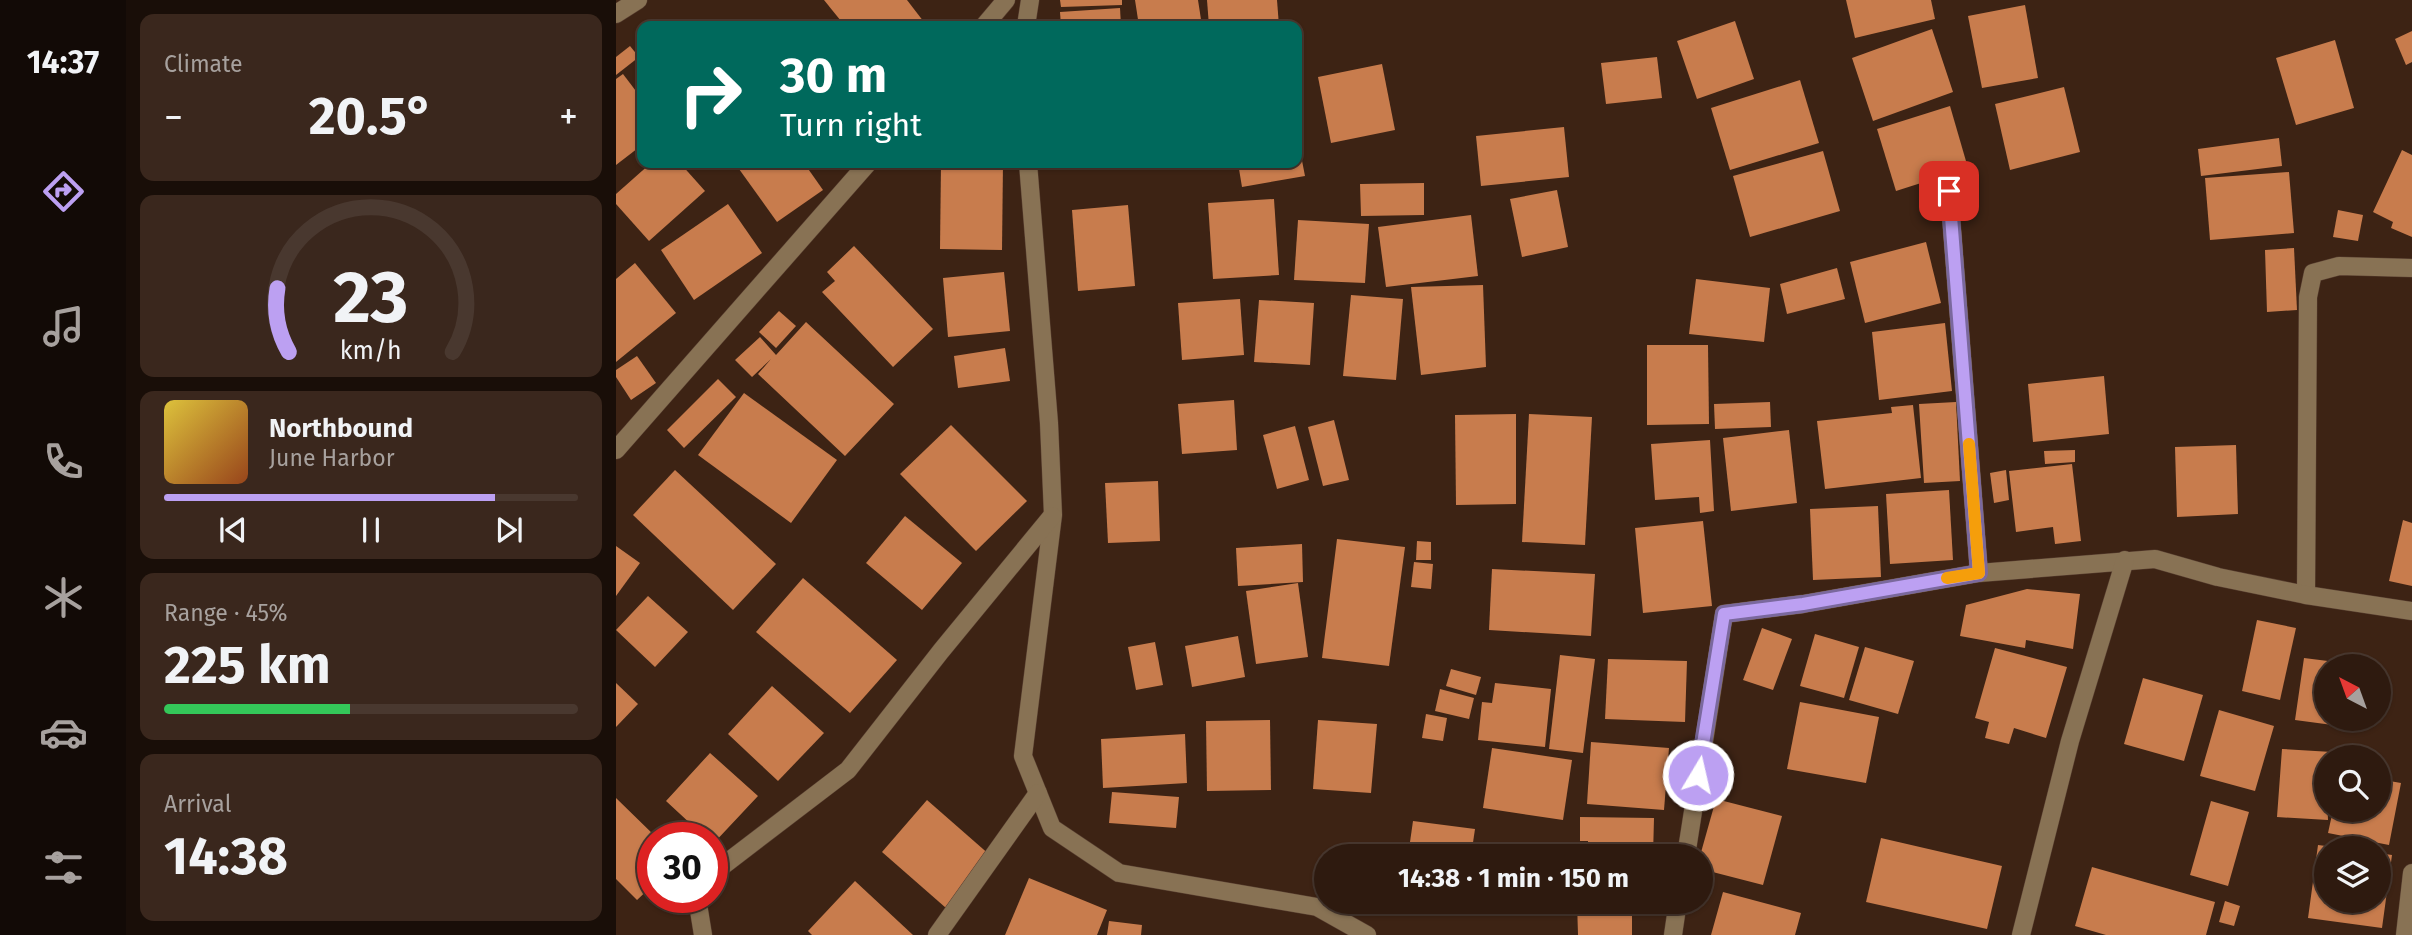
<!DOCTYPE html>
<meta charset="utf-8">
<style>
body{margin:0;font-family:"Fira Sans",sans-serif;background:#3a271d;color:#f1f3f6;height:100vh;display:flex;flex-direction:column;font-size:26px;white-space:nowrap}
*{box-sizing:border-box;margin:0}
p{font-size:23px;color:#a7a19e}
.icon{flex:none;width:38px;height:38px;fill:none;stroke:currentColor;stroke-width:2;stroke-linecap:round;stroke-linejoin:round}
.map{position:relative;flex:1;overflow:hidden}
.side{display:flex;flex-direction:column;gap:14px;padding:14px;background:#190e08;width:490px}
.side>*{flex:none}
.guide{position:absolute;left:21px;top:21px;width:665px;height:147px;border-radius:14px;box-shadow:0 2px 5px #0004,0 0 0 2px #49382f;background:#00695c;color:#fff;overflow:hidden}
.needle{width:46px;rotate:319deg}
.fabs{position:absolute;left:1698px;top:654px;display:grid;gap:14px}
.fabs a{display:grid;place-items:center;width:77px;height:77px;border-radius:50%;background:#2e1a0f;box-shadow:0 2px 5px #0004,0 0 0 2px #49382f;font-size:35px}
.speed{position:absolute;left:21px;top:822px;display:flex;gap:14px;font-size:35px;font-weight:700;text-align:center}
.speed>*{display:grid;place-content:center;width:91px;height:91px;border-radius:50%;background:#2e1a0f;box-shadow:0 2px 5px #0004,0 0 0 2px #49382f;line-height:1}
.speed .limit{border:10px solid #d22;background:#fff;color:#111}
.pin{position:absolute;display:grid;place-items:center;width:60px;height:60px;color:#fff;margin:-30px;border-radius:14px;box-shadow:0 4px 10px #0006}
.me{position:absolute;width:77px;margin:-38px;rotate:9deg;stroke-linejoin:round;filter:drop-shadow(0 0 5px #0008)}
.turn{display:flex;align-items:center;gap:24px;height:147px;padding:0 28px;font-size:32px}
.turn .icon{width:91px;height:91px;stroke-width:2.5}
.turn b{display:block;font-size:49px;line-height:60px}
.big{font-size:52px;font-weight:700;line-height:1.1}
.side .widget{flex:1;display:flex;flex-direction:column;justify-content:center;gap:10px;min-width:0;padding:0 24px;border-radius:14px;background:#3a271d}
.side .dial{align-items:center;gap:0}
.dial svg{height:182px;overflow:visible;fill:none;stroke:#49382f;stroke-width:7;stroke-linecap:round;text-anchor:middle}
.dial text{fill:#f1f3f6;stroke:none}
.song{display:flex;align-items:center;gap:21px}
.cover{width:84px;height:84px;border-radius:10px;background:linear-gradient(135deg,hsl(50 70% 55%),hsl(20 70% 35%))}
.played{height:7px;border-radius:4px;background:linear-gradient(90deg,#bca0f2 80%,#49382f 80%)}
.keys{display:flex;justify-content:space-around;direction:ltr}
.heat{display:flex;justify-content:space-between;align-items:center;font-size:38px;direction:ltr}
.charge{height:10px;border-radius:5px;background:linear-gradient(90deg,#34c759 45%,#49382f 0)}
.trip{position:absolute;left:698px;top:844px;width:399px;height:70px;border-radius:35px;background:#2e1a0f;box-shadow:0 2px 5px #0004,0 0 0 2px #49382f;font-weight:700;line-height:70px;text-align:center}
main{display:flex;flex:1;min-height:0}
.dock{display:flex;flex-direction:column;width:126px;justify-content:space-around;align-items:center;background:#120a06;color:#a7a19e}
.dock .icon{width:49px;height:49px}
.dock .current{color:#bca0f2}
.dock b{font-size:32px;color:#f1f3f6}
.map>svg:first-child{display:block}
.building{fill:#c87c4d}
.lines{fill:none;stroke-linecap:round;stroke-linejoin:round}
.minor-casing{stroke:#573e30;stroke-width:19}
.minor{stroke:#887254;stroke-width:18}
.route-casing{stroke:#7a689d;stroke-width:18}
.route{stroke:#bca0f2;stroke-width:12}
.slow{stroke:#f59e0b;stroke-width:12}
</style>
<main>
<nav class="dock">
<b>14:37</b>
<svg class="icon current" aria-label="directions" viewBox="0 0 24 24"><path d="M12 3l9 9-9 9-9-9zM9 14v-3h6M13 9l2 2-2 2"/></svg>
<svg class="icon" aria-label="music" viewBox="0 0 24 24"><path d="M9 18V5l10-2v13"/><circle cx="6" cy="18" r="3"/><circle cx="16" cy="16" r="3"/></svg>
<svg class="icon" aria-label="phone" viewBox="0 0 24 24"><path d="M5 4h4l2 5-3 2q2 4 5 5l2-3 5 2v4C11 20 4 13 5 4z"/></svg>
<svg class="icon" aria-label="climate" viewBox="0 0 24 24"><path d="M12 3v18M4 7l16 10M4 17L20 7"/></svg>
<svg class="icon" aria-label="car" viewBox="0 0 24 24"><path d="M5 17H2v-5l4-1 3-4h7l3 4 3 1v5h-3M9 17h6M6 11h13"/><circle cx="7" cy="17" r="2"/><circle cx="17" cy="17" r="2"/></svg>
<svg class="icon" aria-label="filters" viewBox="0 0 24 24"><path d="M4 7h16M4 17h16"/><circle cx="9" cy="7" r="2"/><circle cx="15" cy="17" r="2"/></svg>
</nav>
<section class="side">
<div class="widget"><p>Climate</p>
<div class="heat"><a>−</a><b class="big">20.5°</b><a>+</a></div>
</div>
<div class="widget dial"><svg viewBox="0 0 100 80">
<path d="M14 69A42 42 0 1 1 86 69"/>
<path d="M14 69A42 42 0 0 1 9 41" stroke="#bca0f2"/>
<text x="50" y="56" font-size="32" font-weight="700">23</text>
<text x="50" y="72" font-size="11">km/h</text>
</svg></div>
<div class="widget">
<div class="song"><i class="cover"></i><div><b>Northbound</b><p>June Harbor</p></div></div>
<div class="played"></div>
<div class="keys"><svg class="icon" aria-label="previous" viewBox="0 0 24 24"><path d="M18 5L8 12l10 7zM5 5v14"/></svg><svg class="icon" aria-label="pause" viewBox="0 0 24 24"><path d="M8 5v14M16 5v14"/></svg><svg class="icon" aria-label="next" viewBox="0 0 24 24"><path d="M6 5l10 7-10 7zM19 5v14"/></svg></div>
</div>
<div class="widget"><p>Range · 45%</p><b class="big">225 km</b><div class="charge"></div></div>
<div class="widget"><p>Arrival</p><b class="big">14:38</b></div>
</section>
<div class="map">
<svg width="1796" height="935" viewBox="0 0 1796 935">
<rect width="100%" height="100%" fill="#3d2314"/>
<!-- building -->
<g class="building">
<path d="M208,0h83l20,26h-82z"/>
<path d="M444,0h62v5l-61,2z"/>
<path d="M519,0h63l4,26h-63z"/>
<path d="M591,0h70l2,26h-70z"/>
<path d="M1230,0h85l4,19 -80,19z"/>
<path d="M1409,5l13,73 -56,10 -14,-72z"/>
<path d="M504,8l1,18h-60l-1,-14z"/>
<path d="M1119,21l19,58 -57,20 -20,-58z"/>
<path d="M1316,29l21,63 -80,29 -21,-63z"/>
<path d="M1796,31v31l-6,3 -11,-26z"/>
<path d="M1719,40l19,68 -58,17 -20,-67z"/>
<path d="M14,46l9,11 -23,18v-18z"/>
<path d="M1041,57l5,41 -56,6 -5,-41z"/>
<path d="M766,64l13,66 -64,13 -13,-66z"/>
<path d="M7,74l19,25v46l-26,20v-86z"/>
<path d="M1184,80l19,63 -89,27 -19,-62z"/>
<path d="M1448,87l16,65 -70,18 -15,-66z"/>
<path d="M1334,106l18,62 -72,23 -19,-62z"/>
<path d="M948,127l5,50 -88,9 -5,-50z"/>
<path d="M681,135l8,41 -63,11 -4,-24h59z"/>
<path d="M1663,138l3,28 -81,10 -3,-27z"/>
<path d="M1786,150l10,5v82l-21,-9 2,-6 -20,-10z"/>
<path d="M1207,151l17,60 -90,26 -17,-61z"/>
<path d="M35,163h29l25,28 -56,50 -33,-37v-10z"/>
<path d="M132,163h56l19,27 -46,32 -38,-53z"/>
<path d="M325,163h62l-1,87 -62,-1z"/>
<path d="M1673,172l5,61 -84,7 -5,-62z"/>
<path d="M808,183v32l-63,1 -1,-32z"/>
<path d="M941,190l11,57 -46,10 -12,-58z"/>
<path d="M658,199l5,76 -66,4 -5,-76z"/>
<path d="M112,204l34,49 -68,47 -33,-50z"/>
<path d="M512,205l7,81 -57,5 -6,-81z"/>
<path d="M1722,210l25,5 -5,26 -25,-4z"/>
<path d="M855,215l7,61 -92,11 -8,-60z"/>
<path d="M682,220l71,4 -4,59 -71,-3z"/>
<path d="M1310,242l15,61 -76,20 -15,-61z"/>
<path d="M238,246l79,83 -40,38 -71,-75 13,-11 -8,-9z"/>
<path d="M1678,248l3,62 -30,2 -2,-62z"/>
<path d="M19,263l41,50 -60,49v-83z"/>
<path d="M1221,268l8,31 -58,15 -7,-30z"/>
<path d="M388,272l6,59 -62,6 -5,-59z"/>
<path d="M1080,279l74,9 -6,54 -75,-8z"/>
<path d="M867,285l3,82 -65,8 -10,-88z"/>
<path d="M735,295l52,4 -7,81 -53,-4z"/>
<path d="M624,299l4,56 -62,5 -4,-57z"/>
<path d="M643,300l55,3 -4,62 -56,-3z"/>
<path d="M163,311l17,15 -20,22 -17,-16z"/>
<path d="M190,322l88,82 -49,52 -87,-82 13,-15 -19,18 -17,-17 25,-23 16,18z"/>
<path d="M1329,323l7,68 -73,9 -7,-68z"/>
<path d="M1031,345h61l1,79 -62,1z"/>
<path d="M389,348l5,33 -52,7 -4,-32z"/>
<path d="M21,356l19,27 -25,17 -15,-23v-7z"/>
<path d="M1488,376l5,58 -76,8 -5,-58z"/>
<path d="M102,379l18,18 -52,51 -17,-18z"/>
<path d="M128,393l93,67 -46,63 -93,-68z"/>
<path d="M618,400l3,50 -55,4 -4,-50z"/>
<path d="M1154,402l1,25 -56,2 -1,-25z"/>
<path d="M1340,402l4,79 -36,2 -5,-79z"/>
<path d="M1297,405l8,73 -96,11 -8,-68 75,-8 -1,-6z"/>
<path d="M900,414v90l-60,1 -1,-90z"/>
<path d="M913,414l63,3 -7,128 -63,-3z"/>
<path d="M718,420l15,60 -26,6 -15,-59z"/>
<path d="M335,425l76,76 -51,50 -76,-77z"/>
<path d="M679,426l14,54 -32,9 -14,-54z"/>
<path d="M1173,430l8,73 -66,8 -8,-73z"/>
<path d="M1094,440l4,71 -14,2 -1,-16 -44,3 -4,-56z"/>
<path d="M1620,445l2,69 -61,3 -2,-70z"/>
<path d="M1459,450v12l-30,2 -1,-13z"/>
<path d="M1456,464l9,77 -26,3 -2,-17 -37,5 -7,-61z"/>
<path d="M59,470l101,94 -43,46 -100,-95z"/>
<path d="M1390,470l3,30 -15,3 -4,-30z"/>
<path d="M542,481l2,60 -52,2 -3,-60z"/>
<path d="M1333,490l4,70 -63,4 -4,-70z"/>
<path d="M1262,506l3,71 -68,3 -3,-71z"/>
<path d="M289,516l57,47 -40,47 -56,-47z"/>
<path d="M1787,520l9,3v63l-23,-5z"/>
<path d="M1087,521l9,85 -69,7 -8,-85z"/>
<path d="M721,539l68,8 -16,119 -67,-8z"/>
<path d="M801,541l14,1v18h-15z"/>
<path d="M686,544l1,38 -65,4 -2,-38z"/>
<path d="M0,546l24,17 -24,33z"/>
<path d="M798,562l19,2 -2,25 -20,-2z"/>
<path d="M876,569l103,5 -4,62 -102,-6z"/>
<path d="M187,578l94,82 -47,53 -94,-81z"/>
<path d="M682,583l10,74 -52,7 -10,-73z"/>
<path d="M1411,589l53,5 -7,55 -47,-9 -1,8 -65,-12 6,-31z"/>
<path d="M32,596l40,36 -33,35 -39,-37z"/>
<path d="M1641,620l39,8 -16,72 -38,-9z"/>
<path d="M1146,628l30,11 -19,51 -30,-10z"/>
<path d="M1199,634l44,13 -15,51 -44,-12z"/>
<path d="M622,636l7,41 -53,10 -7,-41z"/>
<path d="M539,642l8,43 -27,5 -8,-43z"/>
<path d="M1249,647l49,14 -16,53 -49,-14z"/>
<path d="M1379,648l72,19 -21,71 -32,-10 -5,16 -24,-6 4,-16 -14,-4z"/>
<path d="M944,655l35,4 -12,94 -34,-4z"/>
<path d="M1688,658l56,7 -34,2v52h30l-1,9 -60,-8z"/>
<path d="M992,659l79,2 -2,61 -80,-3z"/>
<path d="M835,669l30,8 -5,18 -30,-9z"/>
<path d="M1527,678l60,17 -19,66 -60,-17z"/>
<path d="M0,683l22,21 -22,23z"/>
<path d="M879,683l56,6 -6,58 -67,-7 4,-38 10,1z"/>
<path d="M156,686l52,47 -46,48 -50,-47z"/>
<path d="M824,689l34,9 -5,21 -34,-8z"/>
<path d="M1184,702l79,15 -13,66 -79,-14z"/>
<path d="M1603,710l55,16 -19,65 -55,-15z"/>
<path d="M810,714l21,4 -4,23 -21,-3z"/>
<path d="M654,720l1,70 -64,1 -1,-70z"/>
<path d="M702,720l59,4 -6,69 -58,-4z"/>
<path d="M569,734l2,49 -84,5 -2,-49z"/>
<path d="M975,742l78,6 -5,62 -77,-6z"/>
<path d="M876,748l80,12 -9,60 -80,-12z"/>
<path d="M1666,749l50,3v6h-6l2,62 -51,-3z"/>
<path d="M94,753l48,43 -46,49v-7h-6l-40,-37z"/>
<path d="M1762,779l23,4 -12,62 -61,-12 5,-23h45z"/>
<path d="M496,792l67,5 -3,31 -67,-5z"/>
<path d="M0,798l41,40h-4v47l-16,15 -21,-21z"/>
<path d="M1100,799l66,17 -19,69 -62,-16 -1,-13z"/>
<path d="M311,800l64,56 -45,52 -64,-56z"/>
<path d="M1595,801l38,11 -21,74 -38,-11z"/>
<path d="M964,817l74,1 -1,38h-65v-15h-8z"/>
<path d="M797,821l62,8 -4,27h-63z"/>
<path d="M1265,838l121,28 -15,63 -121,-27z"/>
<path d="M1702,845l16,2 -8,2v52h52v-48l14,2 -10,73 -74,-10z"/>
<path d="M1476,867l123,35 -9,33h-100l-31,-9z"/>
<path d="M413,878l78,32 -10,25h-92z"/>
<path d="M239,881l58,54h-101l-4,-4z"/>
<path d="M1107,892l78,21 -6,22h-84z"/>
<path d="M961,901h55v34h-54z"/>
<path d="M1609,901l15,5 -6,20 -15,-4z"/>
<path d="M493,921l33,4 -1,10h-34z"/>
</g>
<g class="lines">
<defs>
<g id="minor">
<path d="M0,14l22,-14"/>
<path d="M368,26l22,-26"/>
<path d="M410,26l4,-26"/>
<path d="M412,163l21,260 4,92 -30,241 29,72 67,45 198,34 50,28"/>
<path d="M1333,191l30,382"/>
<path d="M0,450l252,-287"/>
<path d="M1690,595l2,-298 5,-24 26,-7 73,2"/>
<path d="M1070,856l38,-242 79,-10 176,-31 176,-14 63,18 88,18 106,16"/>
<path d="M96,874l136,-104 93,-119 111,-135"/>
<path d="M81,898l6,37"/>
<path d="M321,935l101,-142"/>
<path d="M1057,935l5,-34"/>
<path d="M1405,935l49,-194 55,-181"/>
<path d="M1789,935l7,-62"/>
</g>
</defs>
<!-- minor casing -->
<use href="#minor" class="minor-casing"/>
<!-- minor -->
<use href="#minor" class="minor"/>
</g>
<g class="lines">
<defs>
<path id="route" d="M1082,775l26,-161 79,-10 176,-31 -30,-382"/>
</defs>
<!-- route casing -->
<use href="#route" class="route-casing"/>
<!-- route -->
<use href="#route" class="route"/>
<!-- slow -->
<path class="slow" d="M1331,578l32,-5 -10,-129"/>
</g>
</svg>
<div class="fabs">
<a><svg class="needle" viewBox="-14 -14 28 28"><path d="M0-13l5 13h-10z" fill="#e53935"/><path d="M0 13l5-13h-10z" fill="#a7a19e"/></svg></a>
<a><svg class="icon" aria-label="search" viewBox="0 0 24 24"><circle cx="10" cy="10" r="6"/><path d="M15 15l6 6"/></svg></a>
<a><svg class="icon" aria-label="layers" viewBox="0 0 24 24"><path d="M12 4l9 5-9 5-9-5zM3 14l9 5 9-5"/></svg></a>
</div>
<div class="speed"><div class="limit">30</div></div>
<div class="pin" style="left:1333px;top:191px;background:#d93025"><svg class="icon" aria-label="arrive" viewBox="0 0 24 24"><path d="M6 21V4h12l-3 4 3 4H6"/></svg></div>
<svg class="me" style="left:1082px;top:775px" viewBox="-20 -20 40 40"><circle r="17" fill="#bca0f2" stroke="#fff" stroke-width="3"/><path d="M0-11L8 9 0 5-8 9z" fill="#fff"/></svg>
<div class="trip">14:38 · 1 min · 150 m</div>
<div class="guide">
<div class="turn"><svg class="icon" aria-label="right" viewBox="0 0 24 24"><path d="M7 20v-9h11M14 6l5 5-5 5"/></svg><div><b>30 m</b>Turn right</div></div>
</div>
</div>
</main>
